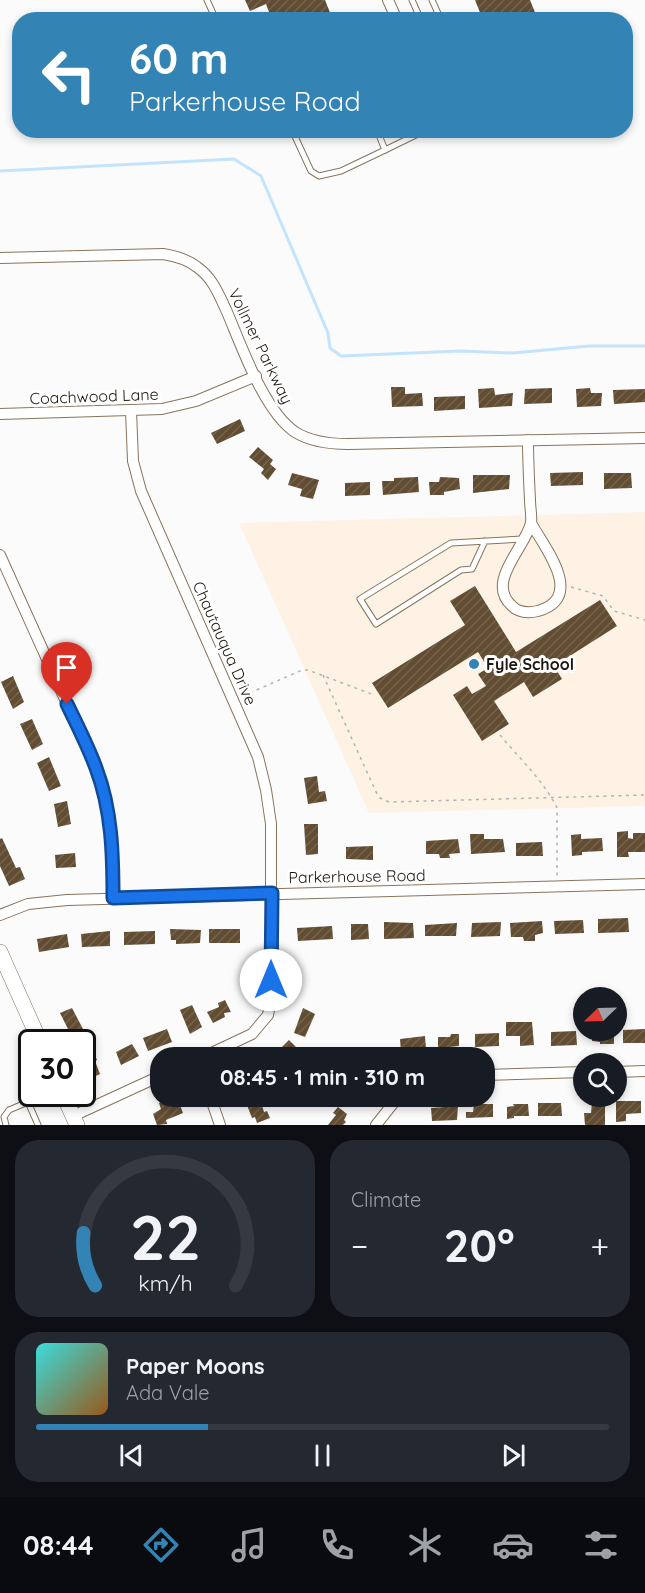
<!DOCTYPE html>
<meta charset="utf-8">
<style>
body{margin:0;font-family:Quicksand,sans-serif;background:#242831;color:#f1f3f6;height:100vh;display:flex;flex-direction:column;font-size:22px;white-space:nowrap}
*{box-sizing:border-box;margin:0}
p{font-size:20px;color:#9ea1a6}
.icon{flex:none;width:33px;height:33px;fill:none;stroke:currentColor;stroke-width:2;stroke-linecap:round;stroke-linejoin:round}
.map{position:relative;height:1125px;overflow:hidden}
.panel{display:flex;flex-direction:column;gap:15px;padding:15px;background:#0d0f14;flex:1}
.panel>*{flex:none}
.hud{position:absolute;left:12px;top:12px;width:621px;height:126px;border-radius:24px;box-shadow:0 3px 9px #0003;background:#3384b5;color:#fff;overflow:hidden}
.needle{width:39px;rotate:247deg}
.tools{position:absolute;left:573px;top:987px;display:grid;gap:12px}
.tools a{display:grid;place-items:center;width:54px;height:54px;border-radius:50%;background:#171b24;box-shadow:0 3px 9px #0003;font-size:30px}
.speed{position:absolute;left:18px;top:1029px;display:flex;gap:12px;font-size:30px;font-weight:700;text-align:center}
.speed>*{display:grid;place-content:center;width:78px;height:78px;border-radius:50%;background:#171b24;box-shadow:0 3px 9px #0003;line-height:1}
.speed .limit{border:3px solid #111;border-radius:9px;background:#fff;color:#111}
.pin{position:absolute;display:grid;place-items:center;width:51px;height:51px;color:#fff;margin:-62px -26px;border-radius:50% 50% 50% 0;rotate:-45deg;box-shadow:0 0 6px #0007}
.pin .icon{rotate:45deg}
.me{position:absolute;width:66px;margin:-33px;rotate:0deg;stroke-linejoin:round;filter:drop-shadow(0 0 4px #0008)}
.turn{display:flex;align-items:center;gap:21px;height:126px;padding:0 18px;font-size:27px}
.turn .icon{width:78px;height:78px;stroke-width:2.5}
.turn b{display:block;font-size:42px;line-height:51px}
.big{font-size:45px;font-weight:800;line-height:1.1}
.panel .tile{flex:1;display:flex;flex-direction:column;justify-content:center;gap:9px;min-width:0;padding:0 21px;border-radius:24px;background:#242831}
.panel .dial{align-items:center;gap:0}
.dial svg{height:156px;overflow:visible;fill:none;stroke:#363941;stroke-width:7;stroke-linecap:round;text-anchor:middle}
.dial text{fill:#f1f3f6;stroke:none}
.song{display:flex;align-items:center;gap:18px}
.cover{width:72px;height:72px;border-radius:9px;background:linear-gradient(135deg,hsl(180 70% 55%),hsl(30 70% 35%))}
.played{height:6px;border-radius:3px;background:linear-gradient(90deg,#3384b5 30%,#363941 30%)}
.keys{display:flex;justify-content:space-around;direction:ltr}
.heat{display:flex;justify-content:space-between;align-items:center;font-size:33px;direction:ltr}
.panel .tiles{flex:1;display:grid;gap:15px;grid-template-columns:1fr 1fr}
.tile:last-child{grid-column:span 2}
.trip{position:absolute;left:150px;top:1047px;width:345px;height:60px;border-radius:24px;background:#171b24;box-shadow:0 3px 9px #0003;font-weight:800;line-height:60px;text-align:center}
.tab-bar{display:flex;height:96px;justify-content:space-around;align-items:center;background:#090b0e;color:#9ea1a6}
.tab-bar .icon{width:42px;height:42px}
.tab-bar .selected{color:#3384b5}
.tab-bar b{font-size:27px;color:#f1f3f6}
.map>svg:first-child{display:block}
.built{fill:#fdf2e4}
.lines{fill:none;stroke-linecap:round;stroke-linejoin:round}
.stream{stroke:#c3e4fc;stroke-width:3}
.building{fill:url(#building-hatch)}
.lane-casing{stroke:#88745b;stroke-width:7}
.street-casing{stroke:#88745b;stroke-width:12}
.secondary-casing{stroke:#88745b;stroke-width:16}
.path{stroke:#b5b3b0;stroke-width:1.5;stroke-dasharray:3 4.5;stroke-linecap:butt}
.lane{stroke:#fff;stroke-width:5}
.street{stroke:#fff;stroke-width:10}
.secondary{stroke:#fff;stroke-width:15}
.route-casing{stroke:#114b97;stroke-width:15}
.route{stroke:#1a73e8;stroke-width:10}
.poi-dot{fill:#3384b5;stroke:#fff;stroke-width:2}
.labels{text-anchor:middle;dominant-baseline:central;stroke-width:6;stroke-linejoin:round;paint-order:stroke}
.street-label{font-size:16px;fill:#1f170d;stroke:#fff}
.poi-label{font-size:16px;font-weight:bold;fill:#1f170d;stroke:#fff;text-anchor:start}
</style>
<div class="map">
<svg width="645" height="1125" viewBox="0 0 645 1125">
<defs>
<pattern id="building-hatch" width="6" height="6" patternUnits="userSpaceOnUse" patternTransform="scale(1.5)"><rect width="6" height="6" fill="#624d33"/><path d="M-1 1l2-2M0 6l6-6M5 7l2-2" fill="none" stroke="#74634d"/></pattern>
</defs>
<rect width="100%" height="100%" fill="#fbfbfb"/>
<!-- built -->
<path class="built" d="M645,512v294l-276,7 -130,-290z"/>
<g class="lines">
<!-- stream -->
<path class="stream" d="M0,171l234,-12 27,17 67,157 2,15 11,8 120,-5 52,2 76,-7h56"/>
</g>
<!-- building -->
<g class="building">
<path d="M245,0h80l8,20h-61l-6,-16 -16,7z"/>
<path d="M475,0h55l8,20h-55z"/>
<path d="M391,387h14v7l17,-1 1,13 -31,1z"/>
<path d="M494,388l1,7 18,-2 -1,13 -33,2 -1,-19z"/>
<path d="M552,388v15l-28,1 1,-15z"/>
<path d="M590,388l1,5h11l-1,13 -24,1 -1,-18z"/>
<path d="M645,389v13l-31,2 -1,-14z"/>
<path d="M465,396v13l-31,2v-14z"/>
<path d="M240,419l5,12 -28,13 -6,-11z"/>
<path d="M258,447l15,13 -3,4 6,5 -8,11 -7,-7 3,-4 -15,-12z"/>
<path d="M583,472v13l-32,1 -1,-13z"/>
<path d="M292,473l27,7 -6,19 -13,-3 2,-7 -14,-4z"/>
<path d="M604,473h27l1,15 -28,1z"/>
<path d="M473,475h37l-1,14 -36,4z"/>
<path d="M418,477l1,15 -36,3 -1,-14h12v-3z"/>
<path d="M440,477l19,1 1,11 -16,3v3h-14l-1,-13h10z"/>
<path d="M370,482v13l-25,1v-13z"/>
<path d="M475,586l41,66 84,-52 17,26 -63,40 8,13 -29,18 -9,-15 -30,19 15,23 -27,17 -29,-46 14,-9 5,8 14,-8 -8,-12 10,-6 -10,-16 -90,56 -16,-25 93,-58 -15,-24z"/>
<path d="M13,676l11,26 -11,7 -12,-27z"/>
<path d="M32,719l11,25 -11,6 -12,-26z"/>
<path d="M49,757l12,29 -12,5 -12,-28z"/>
<path d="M317,776l2,16 6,-1 2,10 -19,3 -4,-26z"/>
<path d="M67,801l4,23 -13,3 -4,-23z"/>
<path d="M304,824h14v30l-12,1z"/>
<path d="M628,831v7l5,1v-6h12v19h-17l1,5h-12v-25z"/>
<path d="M470,834h14v5h19l2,13 -34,2z"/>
<path d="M581,834v5l21,-1 1,13 -21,1v3l-10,1 -1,-21z"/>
<path d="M2,838l14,30 4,-1 5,12 -16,7 -9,-20v-27z"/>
<path d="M458,839l2,14 -11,1 1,4h-10l-1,-4h-13v-13z"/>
<path d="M542,842l1,14h-27v-13z"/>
<path d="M373,846v14l-27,-1v-12z"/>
<path d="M75,853l1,14 -20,1 -1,-13z"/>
<path d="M628,918l1,14 -31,1v-14z"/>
<path d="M583,920l1,13 -29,1 -1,-13z"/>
<path d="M542,921l1,12 -8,2v6h-11l-1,-4h-12l-1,-14z"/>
<path d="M384,922l29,1 1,15 -30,1z"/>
<path d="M501,922l-1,14 -29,1 1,-14z"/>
<path d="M457,923l-1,13h-31v-11z"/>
<path d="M351,924h17l1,15 -18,1z"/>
<path d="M332,926l1,13 -35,2 -1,-13z"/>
<path d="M170,929l31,1 -1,13 -24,1v-4h-5z"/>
<rect x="209" y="929" width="31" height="14"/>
<path d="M110,931v15l-28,1 -1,-13z"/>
<path d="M155,931v13l-31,1v-13z"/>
<path d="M67,934l2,13 -30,5 -2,-13z"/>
<path d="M225,1000l6,12 -7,1 1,4 -12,6 -6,-11 12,-5 -1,-4z"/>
<path d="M192,1005l10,22 -12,7 -10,-24z"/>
<path d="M72,1008l12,23 -12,6 -12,-24z"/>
<path d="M303,1008l12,6 -10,23 -11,-4z"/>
<path d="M506,1022h26l2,23 -14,1v-10h-14z"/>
<path d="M167,1029l5,13 -24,9 -5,-13z"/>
<path d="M645,1029v14h-22v-13z"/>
<path d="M592,1030l22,2v12h-14v-2l-8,-1z"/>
<path d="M576,1031l1,14 -26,1v-14z"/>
<path d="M499,1033v13l-24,1v-13z"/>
<path d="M451,1034h8v12l-21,2v-11h12z"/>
<path d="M425,1036l1,13 -25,3 -1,-13z"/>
<path d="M289,1040l8,8 -7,8 2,2h-15l5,-6 -2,-3z"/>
<path d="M132,1044l7,12 -18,9 -5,-13z"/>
<path d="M373,1047l11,7 -2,4h-16z"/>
<path d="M94,1053l3,7 -2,1 5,13 -11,5 -5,-14 2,-1 -3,-7z"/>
<path d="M252,1096h7l5,16 3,-1 3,7 -13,5 -2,-6 -3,1 -7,-18z"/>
<path d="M167,1099l2,4 9,-3 5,13 -17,7 1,4 -10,1 -4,-11 8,-5 -2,-6z"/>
<path d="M605,1101v24h-20l-1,-12h7l1,-11z"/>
<path d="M616,1101h25v12l-15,1v7l-10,1z"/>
<path d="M538,1103h23l1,13h-24z"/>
<path d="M474,1104h19v13l-27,1v-6h7z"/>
<path d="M513,1104h15l1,12h-15v2l-7,1v-12l7,-1z"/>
<path d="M458,1106l-1,14 -25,1 -1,-13z"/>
<path d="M338,1107l9,7 -3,6 2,2 -3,3h-15l8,-10 -3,-2z"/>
</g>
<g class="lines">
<defs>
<g id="lane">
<path d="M207,0l9,20"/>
<path d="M412,0l9,20"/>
<path d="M432,0l9,20"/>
<path d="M292,130l19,41 8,5 22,-5 44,-21 -8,-20"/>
<path d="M385,150l41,-20"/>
<path d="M485,541l-13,28 -11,1 -85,54 -16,-25 91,-56 71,-4"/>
<path d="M28,1102l10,23"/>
<path d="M6,1125l-2,-8 5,-7 38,-16"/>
</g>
<g id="street">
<path d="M388,0l9,20"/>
<path d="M0,258l163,-4c13,2 24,5 34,13 16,11 22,28 30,45 15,35 37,99 68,120 16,10 35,12 53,12l297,-6"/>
<path d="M131,411l2,50 8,30 117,266 8,33 5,34v156l-1,25 -2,10 -16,19 -51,24"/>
<path d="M0,414l162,-5 34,-8 60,-25"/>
<path d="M528,440c0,20 1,40 2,60 0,7 2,17 1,23 -6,25 -46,59 -19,83 7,7 17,7 26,5 48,-14 6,-64 -7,-88"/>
<path d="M0,555l96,213 12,41 4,37 1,52"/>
<path d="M0,915l28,-11 39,-4 578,-16"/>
<path d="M616,1072l29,-1"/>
<path d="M484,1075l100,-3"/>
<path d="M210,1096l10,29"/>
<path d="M73,1116l87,-40"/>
<path d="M376,1125l23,-29"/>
</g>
<g id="secondary">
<path d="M0,952l40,90"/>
<path d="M63,1094l14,31"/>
</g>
</defs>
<!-- lane casing -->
<use href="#lane" class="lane-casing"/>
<!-- street casing -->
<use href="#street" class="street-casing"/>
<!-- secondary casing -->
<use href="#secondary" class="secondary-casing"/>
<!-- path -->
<g class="path">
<path d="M571,587l32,9 11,15 31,9"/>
<path d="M323,675l53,117 4,6 9,4 256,-7"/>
<path d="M243,696l59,-26h6l66,25"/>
<path d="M500,735c19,23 44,46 57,73v69"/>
</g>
<!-- lane -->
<use href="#lane" class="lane"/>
<!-- street -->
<use href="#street" class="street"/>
<!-- secondary -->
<use href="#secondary" class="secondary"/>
</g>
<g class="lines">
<defs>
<path id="route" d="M67,704c10,21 21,42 29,64 16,42 17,86 17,130l159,-5 -1,87"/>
</defs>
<!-- route casing -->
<use href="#route" class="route-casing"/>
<!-- route -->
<use href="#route" class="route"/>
</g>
<!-- markers -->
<circle class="poi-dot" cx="474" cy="664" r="6"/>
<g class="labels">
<!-- street labels -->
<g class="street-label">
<text transform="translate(261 346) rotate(64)">Vollmer Parkway</text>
<text transform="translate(94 396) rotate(-2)">Coachwood Lane</text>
<text transform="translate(225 643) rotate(66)">Chautauqua Drive</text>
<text transform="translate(357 876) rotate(-1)">Parkerhouse Road</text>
</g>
<!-- poi labels -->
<g class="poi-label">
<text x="486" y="664">Fyle School</text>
</g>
</g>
</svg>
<div class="tools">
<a><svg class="needle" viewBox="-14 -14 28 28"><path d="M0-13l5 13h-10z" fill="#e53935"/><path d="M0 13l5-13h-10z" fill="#9ea1a6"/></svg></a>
<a><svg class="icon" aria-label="search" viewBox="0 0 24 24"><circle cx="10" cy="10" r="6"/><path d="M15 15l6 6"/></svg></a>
</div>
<div class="speed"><div class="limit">30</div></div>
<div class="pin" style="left:67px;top:704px;background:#d93025"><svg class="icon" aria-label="arrive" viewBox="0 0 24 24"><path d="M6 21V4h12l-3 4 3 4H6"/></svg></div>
<svg class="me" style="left:271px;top:980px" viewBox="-20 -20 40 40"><circle r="19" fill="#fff"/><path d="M0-13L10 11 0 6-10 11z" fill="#1a73e8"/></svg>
<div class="trip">08:45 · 1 min · 310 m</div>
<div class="hud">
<div class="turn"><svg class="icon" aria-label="left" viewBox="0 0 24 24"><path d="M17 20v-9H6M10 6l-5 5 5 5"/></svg><div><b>60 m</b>Parkerhouse Road</div></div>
</div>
</div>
<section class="panel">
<div class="tiles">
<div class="tile dial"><svg viewBox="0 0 100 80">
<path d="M14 69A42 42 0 1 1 86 69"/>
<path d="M14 69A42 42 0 0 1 8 42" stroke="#3384b5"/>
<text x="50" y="56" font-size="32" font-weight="700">22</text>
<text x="50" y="72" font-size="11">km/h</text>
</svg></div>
<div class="tile"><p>Climate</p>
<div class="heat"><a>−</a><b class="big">20°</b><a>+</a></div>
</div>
<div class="tile">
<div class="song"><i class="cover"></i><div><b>Paper Moons</b><p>Ada Vale</p></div></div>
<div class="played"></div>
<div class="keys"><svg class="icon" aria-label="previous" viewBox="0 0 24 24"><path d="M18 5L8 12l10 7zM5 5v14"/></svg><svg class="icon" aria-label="pause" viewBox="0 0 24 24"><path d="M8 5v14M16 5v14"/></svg><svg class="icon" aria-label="next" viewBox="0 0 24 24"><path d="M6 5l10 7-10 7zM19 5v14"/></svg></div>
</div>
</div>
</section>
<nav class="tab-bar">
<b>08:44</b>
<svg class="icon selected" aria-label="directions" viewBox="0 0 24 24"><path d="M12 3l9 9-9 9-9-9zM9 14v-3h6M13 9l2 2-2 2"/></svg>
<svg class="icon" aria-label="music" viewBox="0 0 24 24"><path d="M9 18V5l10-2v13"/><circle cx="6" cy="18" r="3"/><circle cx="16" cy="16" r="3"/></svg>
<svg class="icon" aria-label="phone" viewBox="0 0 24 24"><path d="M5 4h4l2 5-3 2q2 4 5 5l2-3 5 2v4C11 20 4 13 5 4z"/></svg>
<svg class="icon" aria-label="climate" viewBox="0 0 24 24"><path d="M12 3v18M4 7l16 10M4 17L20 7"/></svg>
<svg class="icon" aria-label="car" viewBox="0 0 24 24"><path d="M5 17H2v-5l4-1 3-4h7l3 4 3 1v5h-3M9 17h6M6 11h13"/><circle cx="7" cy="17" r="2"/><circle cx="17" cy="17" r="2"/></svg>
<svg class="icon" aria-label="filters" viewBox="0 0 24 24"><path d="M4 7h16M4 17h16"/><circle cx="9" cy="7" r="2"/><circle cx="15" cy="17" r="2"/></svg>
</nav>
